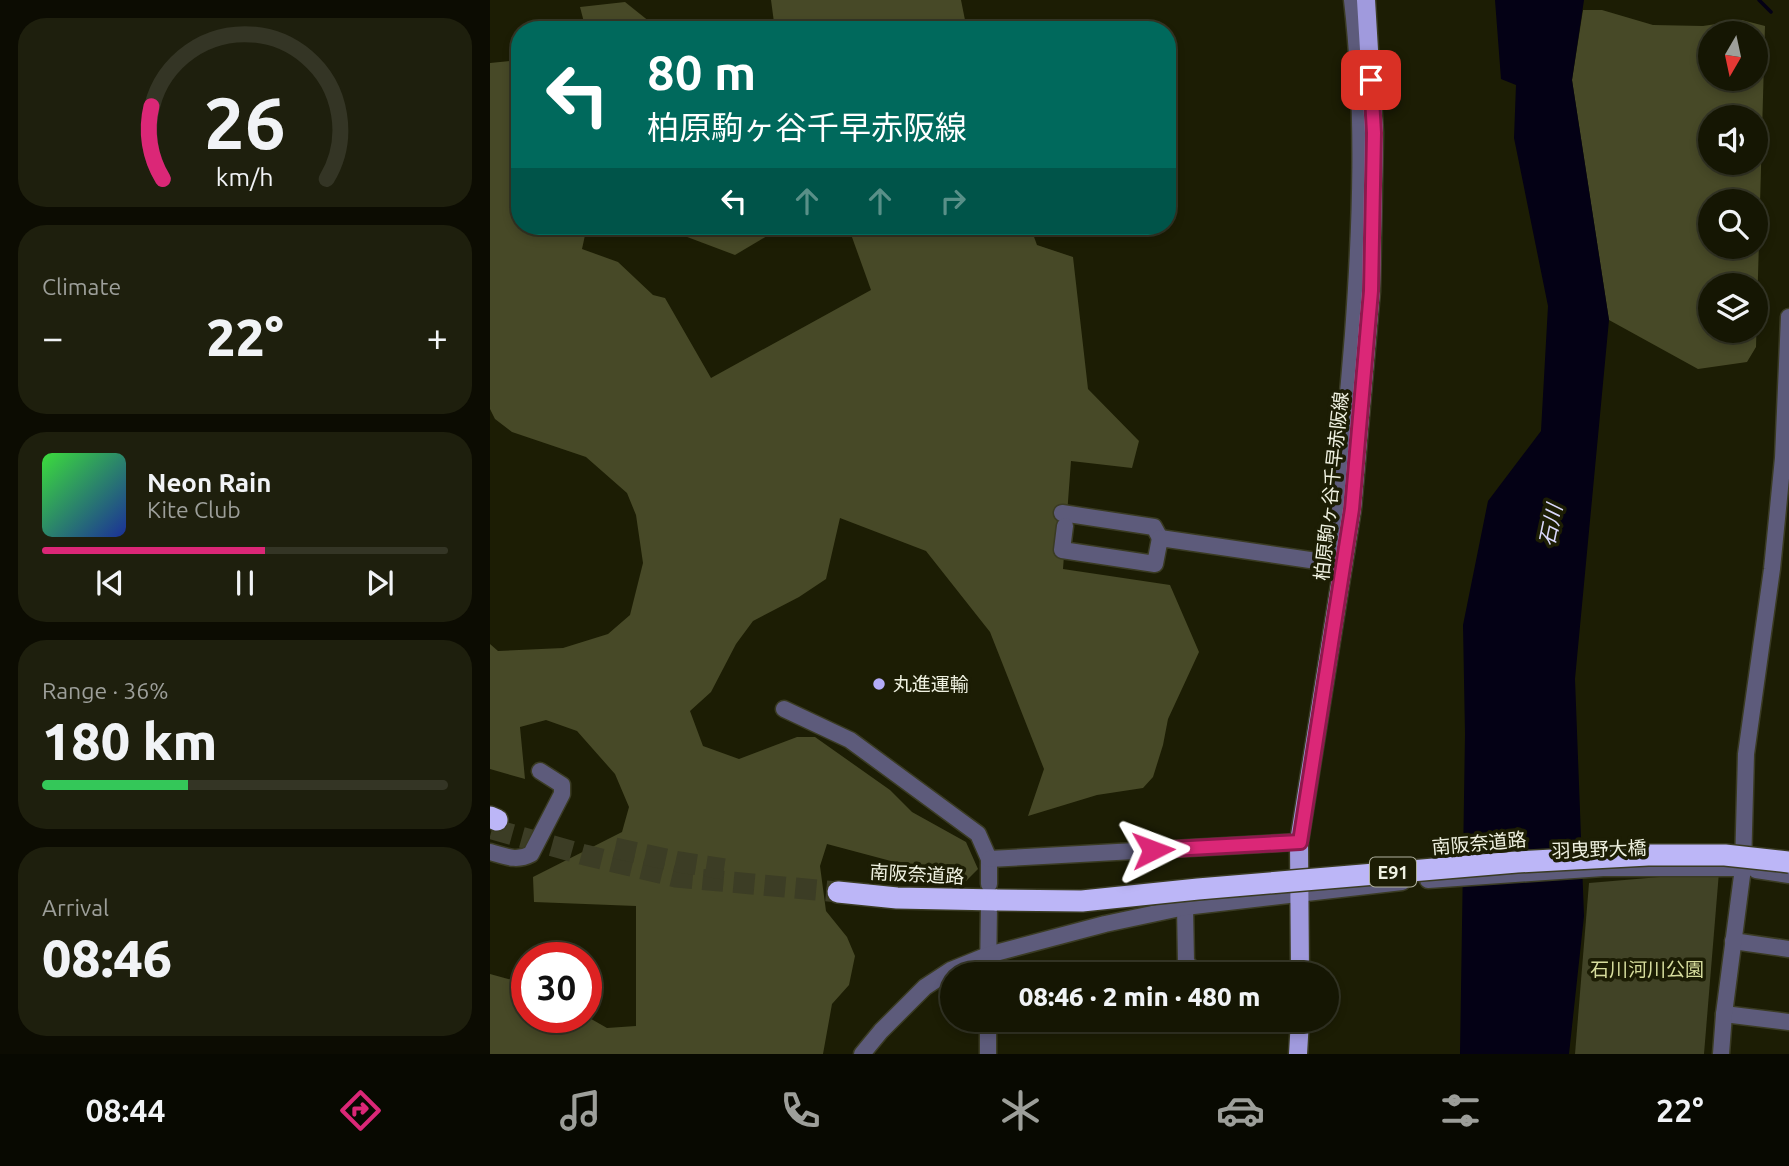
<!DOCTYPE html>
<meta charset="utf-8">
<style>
body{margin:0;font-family:Ubuntu,"Noto Sans JP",sans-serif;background:#1e1f0d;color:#f1f3f6;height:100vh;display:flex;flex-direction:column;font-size:26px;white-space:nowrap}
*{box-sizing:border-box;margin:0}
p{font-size:23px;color:#9d9f9a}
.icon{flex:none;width:38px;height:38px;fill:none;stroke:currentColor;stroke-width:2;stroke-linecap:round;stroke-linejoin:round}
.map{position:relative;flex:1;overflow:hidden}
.drawer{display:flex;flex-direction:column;gap:18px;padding:18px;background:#0c0c02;width:490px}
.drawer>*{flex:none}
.guide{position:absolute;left:21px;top:21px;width:665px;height:214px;border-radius:28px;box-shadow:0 4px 10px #0003,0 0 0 2px #343525;background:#00695c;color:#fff;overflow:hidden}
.needle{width:46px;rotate:189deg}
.fabs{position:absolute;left:1208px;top:21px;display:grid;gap:14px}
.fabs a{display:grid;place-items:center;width:70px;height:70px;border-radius:50%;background:#151603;box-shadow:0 4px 10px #0003,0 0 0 2px #343525;font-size:35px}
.speed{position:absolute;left:21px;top:942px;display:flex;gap:14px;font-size:35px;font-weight:700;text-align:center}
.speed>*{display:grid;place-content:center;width:91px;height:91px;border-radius:50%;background:#151603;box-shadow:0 4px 10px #0003,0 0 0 2px #343525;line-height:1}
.speed .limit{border:10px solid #d22;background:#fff;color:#111}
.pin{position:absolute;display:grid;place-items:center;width:60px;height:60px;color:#fff;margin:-30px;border-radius:14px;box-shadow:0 4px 10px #0006}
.me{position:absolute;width:77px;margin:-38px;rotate:87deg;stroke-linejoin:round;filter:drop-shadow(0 0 5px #0008)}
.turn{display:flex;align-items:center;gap:24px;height:147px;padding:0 21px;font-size:32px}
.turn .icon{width:91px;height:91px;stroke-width:2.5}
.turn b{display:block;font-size:49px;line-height:60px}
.lanes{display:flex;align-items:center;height:66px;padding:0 21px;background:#0003;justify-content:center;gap:35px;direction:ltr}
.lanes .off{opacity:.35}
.big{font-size:52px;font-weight:800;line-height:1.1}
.drawer .tile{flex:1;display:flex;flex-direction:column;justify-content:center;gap:10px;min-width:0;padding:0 24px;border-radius:28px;background:#1e1f0d}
.drawer .dial{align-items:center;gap:0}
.dial svg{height:182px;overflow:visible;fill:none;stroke:#343525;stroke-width:7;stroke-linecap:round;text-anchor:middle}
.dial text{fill:#f1f3f6;stroke:none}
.song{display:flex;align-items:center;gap:21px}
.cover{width:84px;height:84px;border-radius:10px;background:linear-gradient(135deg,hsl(120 70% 55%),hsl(230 70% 35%))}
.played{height:7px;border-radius:4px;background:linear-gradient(90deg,#db2777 55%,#343525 55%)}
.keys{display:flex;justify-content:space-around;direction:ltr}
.heat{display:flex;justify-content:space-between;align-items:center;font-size:38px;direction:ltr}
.charge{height:10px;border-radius:5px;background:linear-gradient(90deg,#34c759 36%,#343525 0)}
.trip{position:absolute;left:450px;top:962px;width:399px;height:70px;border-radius:35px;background:#151603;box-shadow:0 4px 10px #0003,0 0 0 2px #343525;font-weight:800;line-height:70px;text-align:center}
.tabs{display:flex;height:112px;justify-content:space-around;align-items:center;background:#080901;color:#9d9f9a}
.tabs .icon{width:49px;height:49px}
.tabs .selected{color:#db2777}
.tabs b{font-size:32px;color:#f1f3f6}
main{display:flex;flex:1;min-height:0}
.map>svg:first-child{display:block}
.green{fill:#414326}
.forest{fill:#474927;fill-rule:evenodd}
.water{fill:#040115}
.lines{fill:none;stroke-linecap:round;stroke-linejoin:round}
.stream{stroke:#040115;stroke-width:3.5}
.highway-tunnel{stroke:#3c3d25;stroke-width:21;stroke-dasharray:21 10;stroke-linecap:butt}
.minor-casing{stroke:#3a3b23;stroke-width:19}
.major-casing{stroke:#3a3b23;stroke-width:21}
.highway-casing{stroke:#3a3b23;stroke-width:24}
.minor{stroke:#5d5b7b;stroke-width:16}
.major{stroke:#a09add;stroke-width:18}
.highway{stroke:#bcb6f7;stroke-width:21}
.highway-bridge-casing{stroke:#3a3b23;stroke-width:24;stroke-linecap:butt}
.highway-bridge{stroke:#bcb6f7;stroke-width:21}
.route-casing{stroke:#8e194d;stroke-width:18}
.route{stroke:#db2777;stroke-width:12}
.poi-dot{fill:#b4acf9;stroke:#1c1d04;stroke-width:2.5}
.labels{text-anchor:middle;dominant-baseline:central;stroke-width:7;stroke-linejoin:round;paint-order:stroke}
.shield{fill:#1c1d04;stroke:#b0b19f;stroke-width:2}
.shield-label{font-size:18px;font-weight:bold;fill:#eff1e1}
.street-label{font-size:19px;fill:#eff1e1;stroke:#1c1d04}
.poi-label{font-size:19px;fill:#eff1e1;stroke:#1c1d04;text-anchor:start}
.park-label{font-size:19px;fill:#d7dd9d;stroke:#1c1d04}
.water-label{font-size:21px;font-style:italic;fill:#dad8fc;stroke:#1c1d04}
</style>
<main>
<section class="drawer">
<div class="tile dial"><svg viewBox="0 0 100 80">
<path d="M14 69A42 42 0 1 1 86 69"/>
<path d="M14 69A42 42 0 0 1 9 37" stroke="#db2777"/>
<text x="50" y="56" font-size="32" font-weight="700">26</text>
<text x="50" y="72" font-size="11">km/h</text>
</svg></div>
<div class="tile"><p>Climate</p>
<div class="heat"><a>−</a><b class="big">22°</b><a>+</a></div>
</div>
<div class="tile">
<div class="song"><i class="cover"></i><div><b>Neon Rain</b><p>Kite Club</p></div></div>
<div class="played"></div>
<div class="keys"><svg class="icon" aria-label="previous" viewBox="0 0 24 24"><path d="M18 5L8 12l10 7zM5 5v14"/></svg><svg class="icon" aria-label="pause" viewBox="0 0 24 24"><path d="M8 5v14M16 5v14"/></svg><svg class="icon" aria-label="next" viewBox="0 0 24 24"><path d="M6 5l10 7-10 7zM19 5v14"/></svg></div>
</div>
<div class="tile"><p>Range · 36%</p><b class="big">180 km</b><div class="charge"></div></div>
<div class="tile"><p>Arrival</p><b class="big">08:46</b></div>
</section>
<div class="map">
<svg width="1299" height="1054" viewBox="0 0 1299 1054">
<rect width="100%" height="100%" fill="#1c1d04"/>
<!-- green -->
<path class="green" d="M1229,872l-15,182h-129l14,-171z"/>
<!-- forest -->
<g class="forest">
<path d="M281,0h190l4,20 8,10h-198z"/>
<path d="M135,2l35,28h-74l-6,-23z"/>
<path d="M1093,10h19l51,15 50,1 39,-6 23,6 -9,321 -9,15 -49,7 -89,-49 -37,-240zM1220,33h45v46h-45zM1220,117h45v46h-45zM1220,201h45v46h-45zM1220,285h45v46h-45z"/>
<path d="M30,60v166h67l-5,23 36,13 35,33 12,3 46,80 160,-88 -23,-64h182l7,19 36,12 15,132 51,52 -7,27 -61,-7 -8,108 107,16 29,67 -31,67 -5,26 -10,32 -10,11 -46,7 -69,21 16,-47 -54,-137 -64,-81 -86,-33 -14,61 -27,18 -46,24 -17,23 -25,48 -21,19 13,35 36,13 58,-22h18l75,53 22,22 54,30 12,27 -12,12 -139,-37 -7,22 6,45 21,26 8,19 -6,29 -17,19 -9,50h-333v-80l37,10v33l59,-1 21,12 29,-2v-120l-102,-4 -1,-25 89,-45 7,-25 -14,-33 -38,-43 -31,-11 -26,7 5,52 -35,-10v-125l8,7 65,-3 45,-14 22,-19 13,-52 -7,-48 -9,-22 -41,-36 -74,-25 -17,-13 -5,-10v-346z"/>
<path d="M168,226h117l-3,7 -37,22z"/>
</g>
<!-- water -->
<path class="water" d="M1005,0h89l-12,80 37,240 -34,359 9,237 -15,138h-109l5,-320 -2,-109 25,-124 53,-70 7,-125 -34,-168 2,-53 -15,-6z"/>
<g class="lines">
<!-- stream -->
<path class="stream" d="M1269,0l12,12"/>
<!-- highway-tunnel -->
<g class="highway-tunnel">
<path d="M2,829l93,26 91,22 162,15"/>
<path d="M125,848l64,14 45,7"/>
</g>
<defs>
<g id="minor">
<path d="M572,513l92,14 6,11"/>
<path d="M575,526l-3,24 93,14 5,-26 184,27"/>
<path d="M856,553l-16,-2c11,-72 17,-144 23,-217 8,-111 12,-223 -1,-334"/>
<path d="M294,709l66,31 128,94 11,25v25"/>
<path d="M0,852c15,4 26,10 41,2l31,-60v-9l-22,-14"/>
<path d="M499,859l310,-17"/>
<path d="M1266,870l33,5"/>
<path d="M938,880l175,-12h140l23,-2"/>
<path d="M695,907l1,55 11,13"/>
<path d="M1243,941l56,8"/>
<path d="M498,975l1,-68"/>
<path d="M1234,1014l65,8"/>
<path d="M372,1054l19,-23 44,-44 26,-17 37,-15 117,-31 80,-17 217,-25"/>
<path d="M498,1054v-34"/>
<path d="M1231,1054l3,-40 19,-146 3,-114 26,-185 11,-111 6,-141"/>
</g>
<g id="major">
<path d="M810,975l-1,-133 53,-333 19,-218 3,-158 -8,-133"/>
<path d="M808,1054l2,-34"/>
</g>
<g id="highway">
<path d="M0,817l7,3"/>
<path d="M348,892l59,6 100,2"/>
</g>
</defs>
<!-- minor casing -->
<use href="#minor" class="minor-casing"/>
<!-- major casing -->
<use href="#major" class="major-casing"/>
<!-- highway casing -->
<use href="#highway" class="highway-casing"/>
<!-- minor -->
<use href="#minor" class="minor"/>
<!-- major -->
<use href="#major" class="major"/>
<!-- highway -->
<use href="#highway" class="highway"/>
<defs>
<path id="highway-bridge" d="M507,900l85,1 116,-12 319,-27 131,-7h77l64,7"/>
</defs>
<!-- highway-bridge casing -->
<use href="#highway-bridge" class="highway-bridge-casing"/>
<!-- highway-bridge -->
<use href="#highway-bridge" class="highway-bridge"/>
</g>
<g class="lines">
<defs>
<path id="route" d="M663,850l147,-8 52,-333 19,-218 3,-158 -3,-53"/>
</defs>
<!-- route casing -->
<use href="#route" class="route-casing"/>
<!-- route -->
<use href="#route" class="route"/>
</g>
<!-- markers -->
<circle class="poi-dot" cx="389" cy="684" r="7"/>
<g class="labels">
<!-- shield labels -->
<rect class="shield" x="880" y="857.5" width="46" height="29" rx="5"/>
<g class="shield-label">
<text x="903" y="872">E91</text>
</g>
<!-- street labels -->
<g class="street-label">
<text transform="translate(841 486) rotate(-84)">柏原駒ヶ谷千早赤阪線</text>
<text transform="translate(989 843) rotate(-5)">南阪奈道路</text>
<text transform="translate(1109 849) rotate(-2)">羽曳野大橋</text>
<text transform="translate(427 874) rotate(3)">南阪奈道路</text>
</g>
<!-- poi labels -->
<g class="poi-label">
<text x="403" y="684">丸進運輸</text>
</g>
<!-- park labels -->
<g class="park-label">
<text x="1157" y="969">石川河川公園</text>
</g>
<!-- water labels -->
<g class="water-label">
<text transform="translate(1060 525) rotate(-78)">石川</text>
</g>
</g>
</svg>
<div class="fabs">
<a><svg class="needle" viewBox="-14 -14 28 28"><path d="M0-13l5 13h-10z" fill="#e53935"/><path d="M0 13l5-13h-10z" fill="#9d9f9a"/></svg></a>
<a><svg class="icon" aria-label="sound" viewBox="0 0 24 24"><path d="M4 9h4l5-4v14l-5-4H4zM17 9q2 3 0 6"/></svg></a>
<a><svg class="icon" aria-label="search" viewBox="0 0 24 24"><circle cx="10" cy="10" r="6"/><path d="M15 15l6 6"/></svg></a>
<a><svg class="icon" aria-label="layers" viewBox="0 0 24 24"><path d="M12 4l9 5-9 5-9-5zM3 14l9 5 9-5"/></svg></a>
</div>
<div class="speed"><div class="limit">30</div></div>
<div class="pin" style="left:881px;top:80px;background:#d93025"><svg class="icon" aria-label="arrive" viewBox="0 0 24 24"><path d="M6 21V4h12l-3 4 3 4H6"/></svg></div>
<svg class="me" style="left:663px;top:850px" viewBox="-20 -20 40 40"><path d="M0-17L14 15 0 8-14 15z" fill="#db2777" stroke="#fff" stroke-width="4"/></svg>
<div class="trip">08:46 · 2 min · 480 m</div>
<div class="guide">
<div class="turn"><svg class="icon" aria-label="left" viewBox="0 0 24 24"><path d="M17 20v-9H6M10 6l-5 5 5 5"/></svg><div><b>80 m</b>柏原駒ヶ谷千早赤阪線</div></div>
<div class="lanes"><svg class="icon" aria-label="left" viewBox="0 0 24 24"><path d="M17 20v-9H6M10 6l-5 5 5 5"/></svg><svg class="icon off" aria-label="ahead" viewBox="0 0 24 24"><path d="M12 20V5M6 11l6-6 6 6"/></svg><svg class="icon off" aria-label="ahead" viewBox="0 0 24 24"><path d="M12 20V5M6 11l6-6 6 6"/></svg><svg class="icon off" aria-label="right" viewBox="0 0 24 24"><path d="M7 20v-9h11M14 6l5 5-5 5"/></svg></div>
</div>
</div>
</main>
<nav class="tabs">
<b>08:44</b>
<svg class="icon selected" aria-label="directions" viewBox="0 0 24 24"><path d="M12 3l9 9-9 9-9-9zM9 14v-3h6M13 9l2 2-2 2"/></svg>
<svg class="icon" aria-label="music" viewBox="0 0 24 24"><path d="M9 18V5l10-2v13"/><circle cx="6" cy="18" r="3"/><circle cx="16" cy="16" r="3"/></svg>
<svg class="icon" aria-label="phone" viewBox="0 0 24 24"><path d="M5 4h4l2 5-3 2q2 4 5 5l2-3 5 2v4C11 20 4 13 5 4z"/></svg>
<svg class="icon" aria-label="climate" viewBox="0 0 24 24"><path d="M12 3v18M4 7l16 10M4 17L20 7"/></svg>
<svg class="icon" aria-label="car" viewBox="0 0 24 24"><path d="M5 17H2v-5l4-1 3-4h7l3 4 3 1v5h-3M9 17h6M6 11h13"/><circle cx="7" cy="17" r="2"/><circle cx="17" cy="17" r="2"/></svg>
<svg class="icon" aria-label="filters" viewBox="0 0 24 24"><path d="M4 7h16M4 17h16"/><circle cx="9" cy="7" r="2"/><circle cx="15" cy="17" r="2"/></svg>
<b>22°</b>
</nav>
